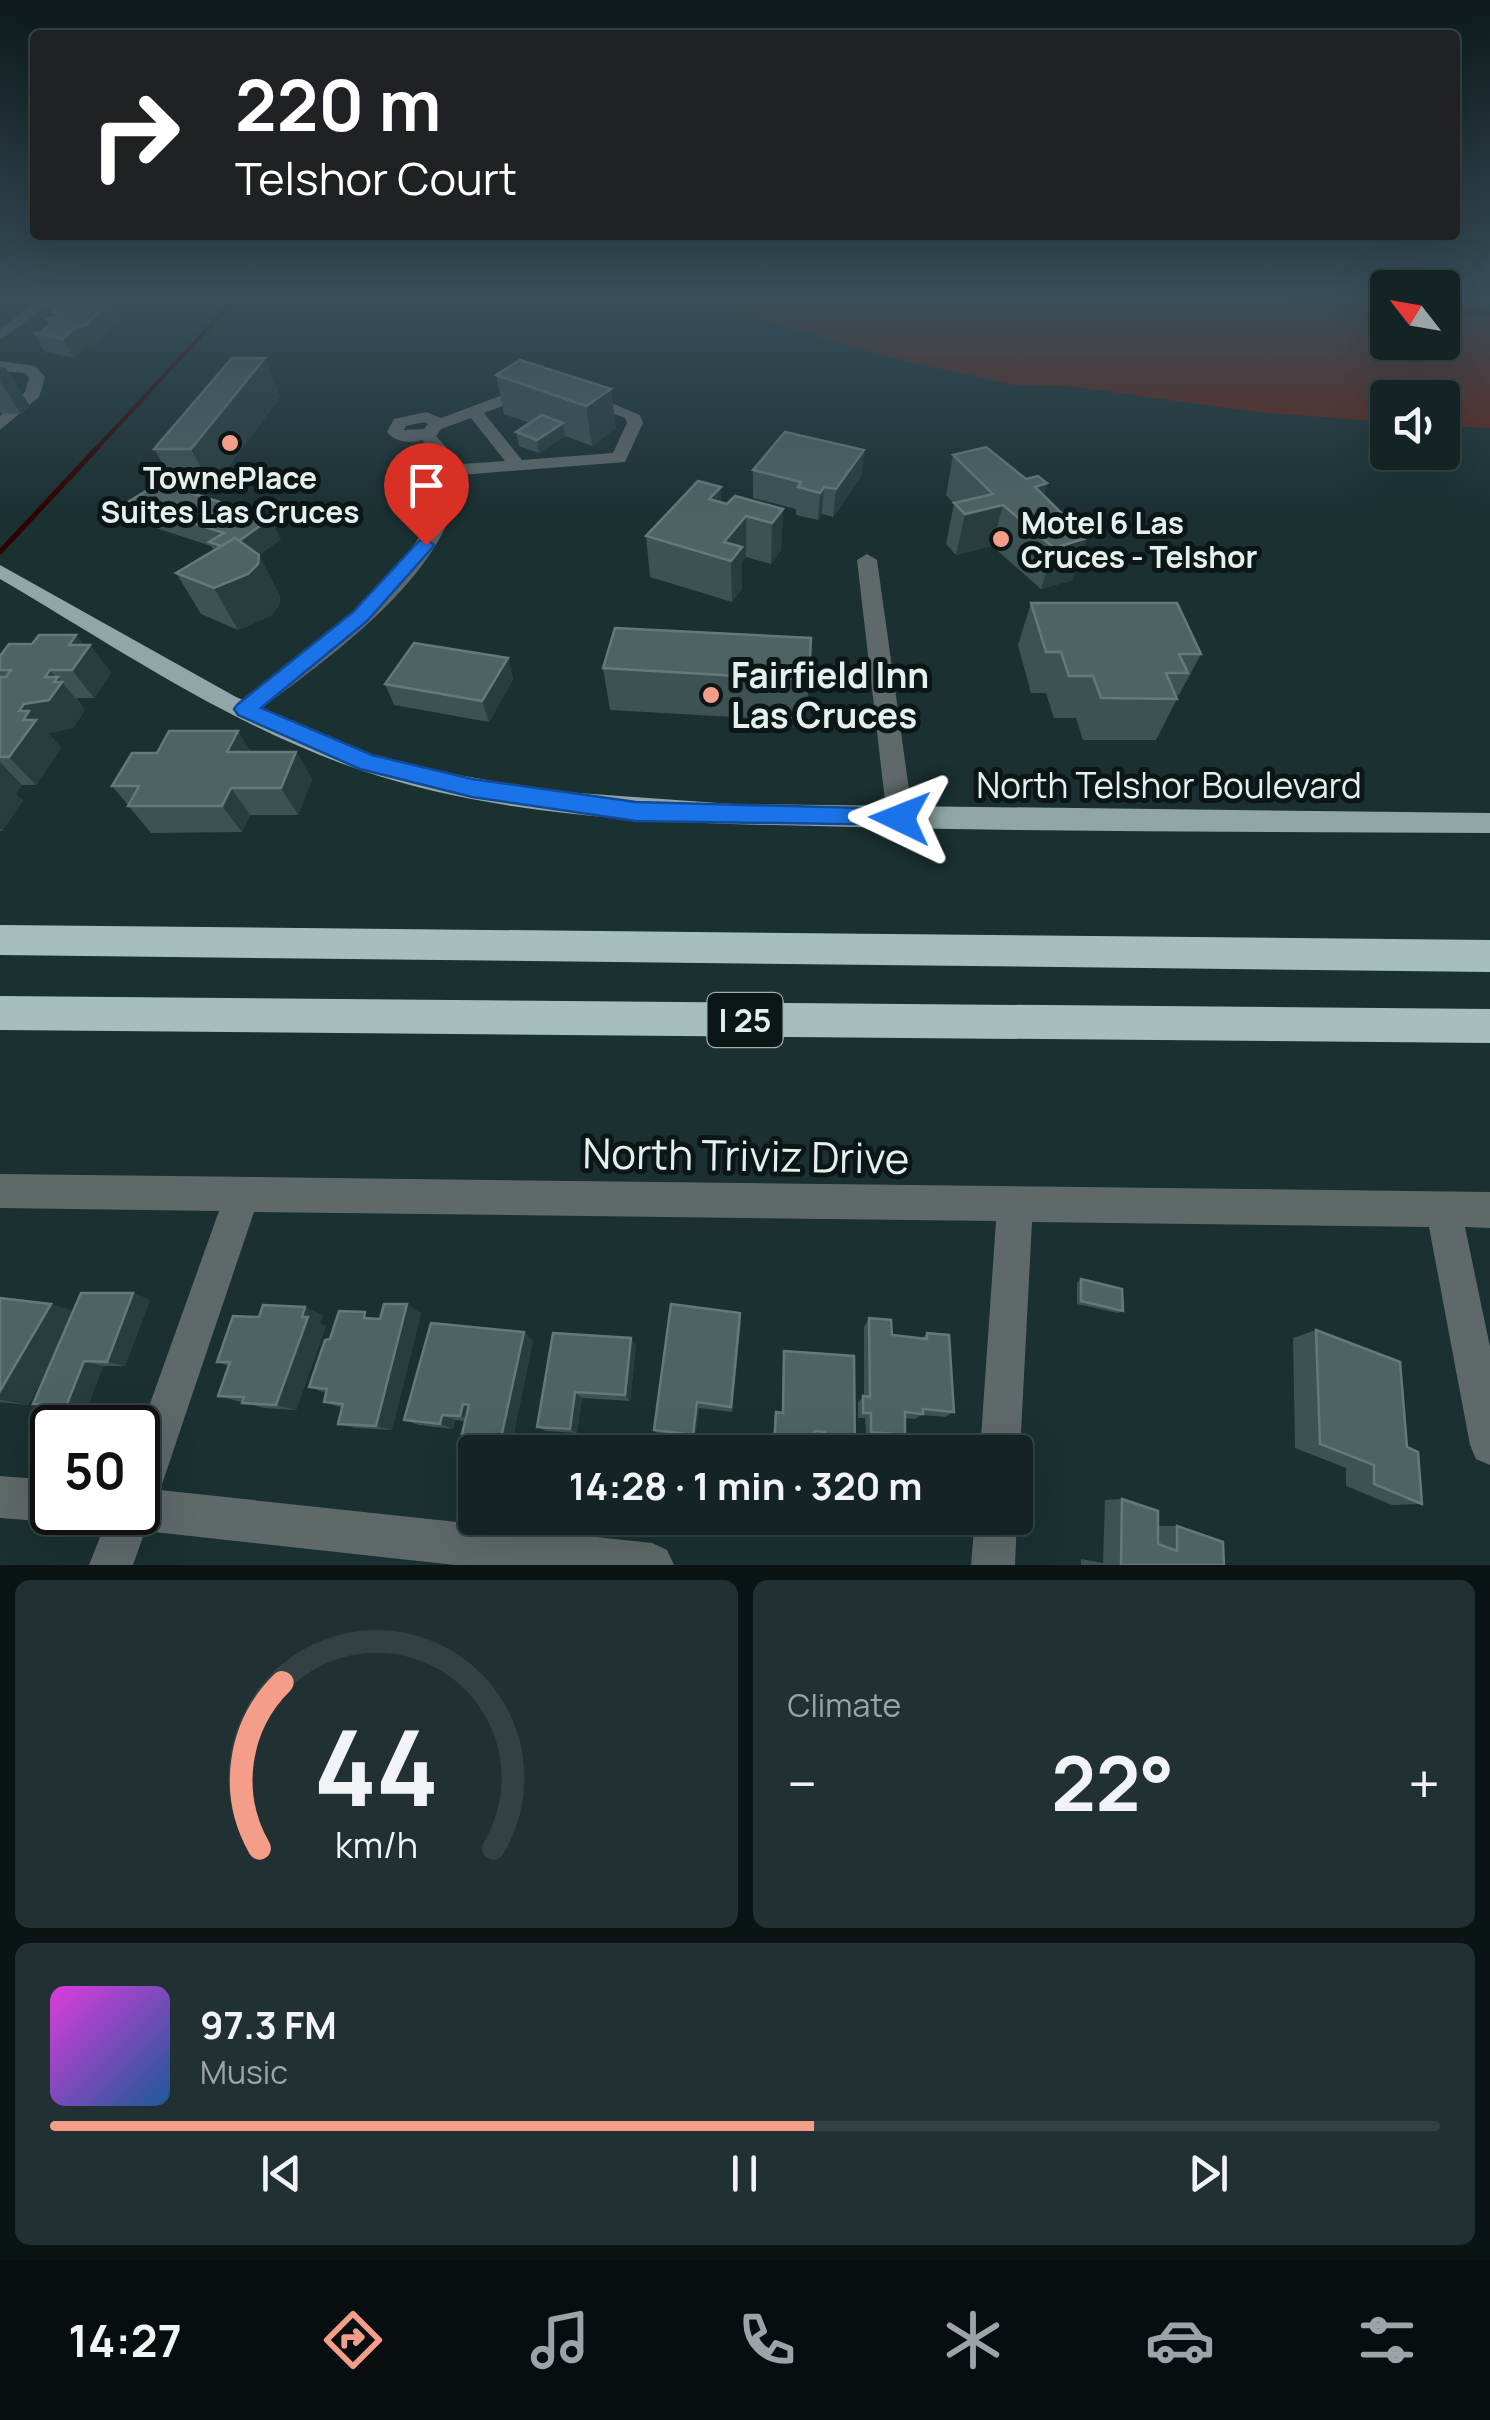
<!DOCTYPE html>
<meta charset="utf-8">
<style>
body{margin:0;font-family:Manrope,sans-serif;background:#213032;color:#f1f3f6;height:100vh;display:flex;flex-direction:column;font-size:38px;white-space:nowrap}
*{box-sizing:border-box;margin:0}
p{font-size:32px;color:#9da4a7}
.icon{flex:none;width:55px;height:55px;fill:none;stroke:currentColor;stroke-width:2;stroke-linecap:round;stroke-linejoin:round}
.map{position:relative;height:1565px;overflow:hidden}
.details{display:flex;flex-direction:column;gap:15px;padding:15px;background:#0b1414;flex:1}
.details>*{flex:none}
.top-card{position:absolute;left:30px;top:30px;width:1430px;height:210px;border-radius:10px;box-shadow:0 10px 40px #0002,0 0 0 2px #334142;background:#202124;color:#fff;overflow:hidden}
.needle{width:65px;rotate:301deg}
.fabs{position:absolute;left:1370px;top:270px;display:grid;gap:20px}
.fabs a{display:grid;place-items:center;width:90px;height:90px;border-radius:10px;background:#142425;box-shadow:0 10px 40px #0002,0 0 0 2px #334142;font-size:50px}
.speed{position:absolute;left:30px;top:1405px;display:flex;gap:20px;font-size:50px;font-weight:700;text-align:center}
.speed>*{display:grid;place-content:center;width:130px;height:130px;border-radius:50%;background:#142425;box-shadow:0 10px 40px #0002,0 0 0 2px #334142;line-height:1}
.speed .limit{border:5px solid #111;border-radius:15px;background:#fff;color:#111}
.pin{position:absolute;display:grid;place-items:center;width:85px;height:85px;color:#fff;margin:-102px -42px;border-radius:50% 50% 50% 0;rotate:-45deg;box-shadow:0 0 10px #0007}
.pin .icon{rotate:45deg}
.me{position:absolute;width:110px;margin:-55px;rotate:272deg;stroke-linejoin:round;filter:drop-shadow(0 0 8px #0008)}
.turn{display:flex;align-items:center;gap:35px;height:210px;padding:0 40px;font-size:45px}
.turn .icon{width:130px;height:130px;stroke-width:2.5}
.turn b{display:block;font-size:70px;line-height:85px}
.big{font-size:75px;font-weight:700;line-height:1.1}
.details .widget{flex:1;display:flex;flex-direction:column;justify-content:center;gap:15px;min-width:0;padding:0 35px;border-radius:15px;background:#213032}
.details .dial{align-items:center;gap:0}
.dial svg{height:260px;overflow:visible;fill:none;stroke:#334142;stroke-width:7;stroke-linecap:round;text-anchor:middle}
.dial text{fill:#f1f3f6;stroke:none}
.song{display:flex;align-items:center;gap:30px}
.cover{width:120px;height:120px;border-radius:15px;background:linear-gradient(135deg,hsl(300 70% 55%),hsl(210 70% 35%))}
.played{height:10px;border-radius:5px;background:linear-gradient(90deg,#f49e8a 55%,#334142 55%)}
.keys{display:flex;justify-content:space-around;direction:ltr}
.heat{display:flex;justify-content:space-between;align-items:center;font-size:55px;direction:ltr}
.details .tiles{flex:1;display:grid;gap:15px;grid-template-columns:1fr 1fr}
.widget:last-child{grid-column:span 2}
.trip{position:absolute;left:458px;top:1435px;width:575px;height:100px;border-radius:10px;background:#142425;box-shadow:0 10px 40px #0002,0 0 0 2px #334142;font-weight:700;line-height:100px;text-align:center}
.menu{display:flex;height:160px;justify-content:space-around;align-items:center;background:#080e0f;color:#9da4a7}
.menu .icon{width:70px;height:70px}
.menu .current{color:#f49e8a}
.menu b{font-size:45px;color:#f1f3f6}
.map>svg:first-child{display:block}
.green{fill:#672214}
.lines{fill:none;stroke-linecap:round;stroke-linejoin:round}
.stream-far1{stroke:#310000;stroke-width:4}
.stream{stroke:#310000;stroke-width:5}
.minor{fill:#5f696a;fill-rule:evenodd}
.major{fill:#91a7a7;fill-rule:evenodd}
.highway{fill:#a5bfbf;fill-rule:evenodd}
.wall{fill:#3d5253}
.shaded-wall{fill:#273d3e}
.building{fill:#4e6364;stroke:#66797a;stroke-width:2.5}
.route{fill:#1a73e8;stroke:#114b97;stroke-width:2.5}
.poi-dot{fill:#f49e8a;stroke:#0d1616;stroke-width:4}
.labels{text-anchor:middle;dominant-baseline:central;stroke-width:10;stroke-linejoin:round;paint-order:stroke}
.far-poi-label{font-size:30px;font-weight:bold;fill:#e3f0f0;stroke:#0d1616}
.shield{fill:#0d1616;stroke:#a3afaf;stroke-width:2.5}
.shield-label{font-size:32px;font-weight:bold;fill:#e3f0f0}
.poi-label{font-size:35px;font-weight:bold;fill:#e3f0f0;stroke:#0d1616;text-anchor:start}
.street-label{font-size:35px;fill:#e3f0f0;stroke:#0d1616}
.near-street-label{font-size:42px;fill:#e3f0f0;stroke:#0d1616}
</style>
<div class="map">
<svg width="1490" height="1565" viewBox="0 0 1490 1565">
<rect width="100%" height="100%" fill="#1a3031"/>
<!-- green -->
<path class="green" d="M685,297h702l1,45h54l1,-45h47v131l-47,-2 -1,-28h-54l-1,24 -130,-10 -189,-26 -55,-1 -120,-27z"/>
<g class="lines">
<!-- stream-far1 -->
<g class="stream-far1">
<path d="M1236,297l152,12"/>
<path d="M1442,312l48,1"/>
<path d="M96,449l141,-152"/>
</g>
<!-- stream -->
<path class="stream" d="M0,552l98,-105"/>
<!-- minor -->
<g class="minor">
<path d="M43,297h16l-59,43v-11z"/>
<path d="M0,361l35,5 10,11 -6,20 -39,33v-14l25,-24 4,-14 -4,-5 -25,-2z"/>
<path d="M532,384l6,2v6l-54,21 38,47 91,-7 14,-30 -2,-5 -51,-20v-6l6,-2 60,25 3,8 -18,39 -165,13c-8,100 -133,183 -207,240h-16l-4,-6 4,-6c82,-61 195,-129 206,-240l-21,-23c-12,4 -27,2 -35,-8l7,-13 32,-7 15,6zM471,418l34,43 -44,3 -25,-28 5,-7zM424,422l4,2 -4,5 -20,1 2,-4z"/>
<path d="M867,554l10,6 36,258 -4,7h-18l-4,-7 -30,-258z"/>
<path d="M0,1174l1490,18v36l-25,-1 25,120v118l-14,-6 -6,-14 -41,-218 -397,-5 -12,230 -5,13v-13h-35l16,-231 -742,-9 -94,278 492,53 15,7 7,15h-219l-310,-34 -12,34h-44l21,-53h28v-75l81,-226 -219,-3z"/>
<path d="M0,1476l52,4v32h16l-1,4 -15,6 -52,-4z"/>
<path d="M1015,1513l2,5 -2,47h-44l4,-47h40z"/>
</g>
<!-- major -->
<path class="major" d="M0,565l236,132 139,59 55,14 120,21 182,13 758,9v20c-212,-1 -424,-1 -636,-6 -164,-4 -334,-4 -491,-56 -131,-44 -245,-123 -363,-192z"/>
<!-- highway -->
<g class="highway">
<path d="M0,925l1490,15v32l-1490,-17z"/>
<path d="M0,996l1490,13v34l-1490,-13z"/>
</g>
</g>
<!-- wall -->
<g class="wall">
<path d="M83,297h33l9,18 -29,29 -12,3 -10,11 -29,-6 -12,-19 9,-1 8,-8 -3,-5 8,-2 -7,-11h16z"/>
<path d="M124,297h20l-6,5 -12,-2z"/>
<path d="M265,358l15,39 -68,92h-34l103,50 -22,16 21,41 -1,10 -9,10 -32,14 -37,-16 -25,-41 38,-22 -3,-5 -70,-23 -13,-21 48,-14 -22,-39z"/>
<path d="M0,367h5l25,39 -9,8 -21,-1z"/>
<path d="M496,375l115,14 5,39 -24,18 -27,-10 -26,17 -20,-7 -3,-14 14,-9 -26,-9z"/>
<path d="M864,450l-3,27 -28,40 -11,-3 -4,6 -22,-5v-6l-43,-11v-28z"/>
<path d="M953,455l73,24 21,4 -3,12 29,85 -32,9 -49,-43 -36,9 -10,-11 8,-40 -8,-9z"/>
<path d="M721,503l62,6 -2,41 -10,14 -25,-7 -4,5v27l-10,13 -82,-25 -4,-41z"/>
<path d="M1031,603l170,51 -22,41 -3,1 1,3 -21,41h-73l-7,-22h-22l-8,-25h-15l-13,-48z"/>
<path d="M76,635l8,10h6l21,28 -17,25h-18l9,12 -12,18 -25,5 13,15 -25,37h-14l-6,9 7,6 -21,31h-2v-175l32,-12z"/>
<path d="M508,658l5,21 -24,43 -95,-17 -9,-21z"/>
<path d="M603,668l206,12 -3,41 -196,-11z"/>
<path d="M251,752h45l16,27 -14,36h-48l-8,17 -91,1 -39,-47z"/>
<path d="M1081,1279l42,32 -5,2 -41,-9v-21z"/>
<path d="M133,1293l17,7 -25,66h-22l-16,42h-33l-21,-4 19,-43 -24,44 -28,-3v-104l51,6 22,7z"/>
<path d="M421,1313l-29,117 -36,-2 -18,-4 4,-16 -18,-6 2,-9 -17,-6 21,-48 47,-21z"/>
<path d="M323,1315l-3,8 6,3 -30,84 -32,-2 -46,-12 11,-30 -12,-4 42,-45z"/>
<path d="M869,1318l23,17 30,3 5,-5 27,79 -9,5 -23,-2 -7,4 -10,-1v17l-7,4 -32,-3 -1,-18h-7v-16l6,-6v-69z"/>
<path d="M741,1321l-9,91 -33,-4 -4,31 -37,-5 -4,-4z"/>
<path d="M1316,1330l91,117 15,57 -30,1 -46,-19v-18l-51,-20 -2,-110z"/>
<path d="M553,1333l83,13 -6,55 -48,-3 -5,35 -31,-2 -9,-4z"/>
<path d="M533,1340l-21,102 -38,-4 -12,-4 3,-13 -10,-1 -2,9 -34,-4 -15,-5z"/>
<path d="M784,1351l71,101h-31l-3,-16h-7v16h-41l1,-35 2,-5 6,1 1,-55z"/>
<path d="M1122,1499l36,27h19l47,39h-143v-6l22,4 2,-63z"/>
</g>
<!-- shaded-wall -->
<g class="shaded-wall">
<path d="M114,297h2l9,18 -29,29 -12,3 -10,11 -11,-19 11,-11z"/>
<path d="M265,358l15,39 -68,92 -21,-40z"/>
<path d="M5,367l25,39 -9,8 -21,-33v-10z"/>
<path d="M611,389l5,39 -24,18 -6,-40z"/>
<path d="M563,423l2,13 -26,17 -2,-13z"/>
<path d="M864,450l-3,27 -28,40 3,-28z"/>
<path d="M1047,483l-12,41v-37z"/>
<path d="M721,487l1,41 -13,-29z"/>
<path d="M824,487l-2,27 -4,6 2,-27z"/>
<path d="M1003,505l-11,41 -36,9 9,-41z"/>
<path d="M783,509l-2,41 -10,14 1,-41z"/>
<path d="M746,516v41l-4,5v27l-10,13 -1,-41 -7,-19z"/>
<path d="M271,518l10,21 -22,16 21,41 -1,10 -9,10 -32,14 -24,-42 14,-39z"/>
<path d="M1087,538l-14,42 -32,9 13,-41z"/>
<path d="M76,635l11,14 3,-4 21,28 -17,25 -22,-28 -3,-25z"/>
<path d="M508,658l5,21 -24,43 -7,-21z"/>
<path d="M50,670l7,9 1,-2 4,5 23,28 -12,18 -25,5 13,15 -25,37 -27,-28 14,-37 -4,-9z"/>
<path d="M238,731l17,27 -28,-6z"/>
<path d="M296,752l16,27 -14,36 -17,-27z"/>
<path d="M0,762l22,23 -6,9 7,6 -21,31 -2,-2z"/>
<path d="M231,788l19,27 -8,17 -20,-26z"/>
<path d="M133,1293l17,7 -25,66 -18,-4z"/>
<path d="M51,1304l28,9 -51,92 -28,-5v-9z"/>
<path d="M407,1304l14,9 -29,117 -16,-4z"/>
<path d="M305,1307l18,8 -3,8 6,3 -30,84 -20,-5z"/>
<path d="M524,1332l9,8 -21,102 -11,-4z"/>
<path d="M631,1338l5,8 -6,55 -5,-6z"/>
<path d="M84,1361l19,5 -16,42 -20,-4z"/>
<path d="M575,1392l7,6 -5,35 -7,-4z"/>
<path d="M697,1402l2,6 -4,31 -2,-4z"/>
<path d="M463,1404l12,6 -3,11 -12,-5z"/>
<path d="M442,1415l13,5 -2,9 -13,-5z"/>
</g>
<!-- building -->
<g class="building">
<path d="M83,297h31l-28,28 -12,3 -11,11 -30,-6 9,-1 10,-10 -5,-3 14,-3 -13,-10h16z"/>
<path d="M232,358h33l-74,91h-37z"/>
<path d="M520,360l91,29 -25,17 -90,-31z"/>
<path d="M542,415l21,8 -26,17 -21,-8z"/>
<path d="M785,432l79,18 -28,39 -12,-2 -4,6 -22,-6 3,-5 -48,-12z"/>
<path d="M986,447l40,32 12,-3 9,7 -12,4 52,51 -33,10 -51,-43 -38,9 -11,-11 39,-9 -40,-39z"/>
<path d="M698,481l23,6 -12,12 18,5 8,-8 48,13 -11,14 -26,-7 -22,26 18,5 -11,14 -85,-25z"/>
<path d="M159,483l112,35 -32,23 -4,-3 -14,8 -12,-4 15,-9 -96,-31z"/>
<path d="M235,538l24,17 -1,9 -10,10 -34,14 -38,-15z"/>
<path d="M1031,603h146l24,51h-22l9,19h-22l11,26 -76,-1 -8,-22h-24l-8,-24h-15z"/>
<path d="M615,628l196,10 -2,42 -206,-12z"/>
<path d="M39,635h37l-7,10h21l-18,25h-22l-5,7h13l-4,5h8l-13,18 -25,4 -5,7h10l-6,9h13l-27,37h-9v-80h6l5,-7h-11v-14l9,-12h23z"/>
<path d="M414,643l94,15 -26,43 -97,-17z"/>
<path d="M169,731h69l-11,21h69l-15,36h-50l-9,18h-94l11,-20h-27l20,-33h25z"/>
<path d="M1081,1279l41,10 1,22 -42,-10z"/>
<path d="M81,1293h52l-26,69 -23,-1 -17,43h-34z"/>
<path d="M0,1298l51,6 -51,87z"/>
<path d="M384,1304h23l-31,122 -38,-2 5,-20 -19,-2 3,-13 -18,-2 16,-47 5,-1 9,-28 26,1 -1,6 16,1z"/>
<path d="M671,1304l69,9 -9,94 -34,-5 -4,33 -39,-5z"/>
<path d="M263,1305l42,2 -3,10h6l-32,88 -34,-2 2,-6 -26,-1 12,-34h-13l16,-46 26,1z"/>
<path d="M869,1318l22,2 1,15 35,4v-6l22,2 5,77 -31,-3v5l-18,-2v23l-34,-3v-19h-8v-17l7,1z"/>
<path d="M431,1323l93,9 -23,106 -39,-4 7,-29 -6,-1 -3,12 -18,-1 -2,9 -36,-4z"/>
<path d="M1316,1330l84,32 7,85 11,5 4,52 -48,-20v-19l-54,-21z"/>
<path d="M553,1333l78,5 -6,57 -50,-3 -5,37 -33,-2z"/>
<path d="M784,1351l70,5 1,96h-27l-3,-20 -11,-1v21h-40l2,-40 7,1z"/>
<path d="M1122,1499l36,12v33l19,7v-25l46,16 1,23h-103z"/>
</g>
<!-- sky -->
<linearGradient id="sky" x2="0" y2="1"><stop stop-color="#0e1a1b"/><stop offset="0.58" stop-color="#384e5a"/><stop offset="1" stop-color="#384e5a" stop-opacity="0"/></linearGradient>
<rect width="1490" height="516" fill="url(#sky)"/>
<!-- route -->
<path class="route" d="M426,539l8,6 -2,3 -65,73 -106,87 111,47 100,24 164,23 264,7 8,3 4,6 -4,7 -272,-4 -164,-24 -112,-28 -122,-54 -4,-6 4,-5 115,-92 66,-71z"/>
<!-- markers -->
<g class="poi-dot">
<circle cx="230" cy="443" r="10"/>
<circle cx="1001" cy="539" r="10"/>
<circle cx="711" cy="695" r="10"/>
</g>
<g class="labels">
<!-- far-poi labels -->
<g class="far-poi-label">
<text x="230" y="477">TownePlace<tspan x="230" dy="34">Suites Las Cruces</tspan></text>
<text x="1021" y="522" text-anchor="start">Motel 6 Las<tspan x="1021" dy="34">Cruces - Telshor</tspan></text>
</g>
<!-- shield labels -->
<rect class="shield" x="707.5" y="993" width="75" height="54" rx="8"/>
<g class="shield-label">
<text x="745" y="1020">I 25</text>
</g>
<!-- poi labels -->
<g class="poi-label">
<text x="731" y="675">Fairfield Inn<tspan x="731" dy="40">Las Cruces</tspan></text>
</g>
<!-- street labels -->
<g class="street-label">
<text x="1169" y="785">North Telshor Boulevard</text>
</g>
<!-- near-street labels -->
<g class="near-street-label">
<text transform="translate(746 1155) rotate(1)">North Triviz Drive</text>
</g>
</g>
</svg>
<div class="fabs">
<a><svg class="needle" viewBox="-14 -14 28 28"><path d="M0-13l5 13h-10z" fill="#e53935"/><path d="M0 13l5-13h-10z" fill="#9da4a7"/></svg></a>
<a><svg class="icon" aria-label="sound" viewBox="0 0 24 24"><path d="M4 9h4l5-4v14l-5-4H4zM17 9q2 3 0 6"/></svg></a>
</div>
<div class="speed"><div class="limit">50</div></div>
<div class="pin" style="left:426px;top:545px;background:#d93025"><svg class="icon" aria-label="arrive" viewBox="0 0 24 24"><path d="M6 21V4h12l-3 4 3 4H6"/></svg></div>
<svg class="me" style="left:900px;top:818px" viewBox="-20 -20 40 40"><path d="M0-17L14 15 0 8-14 15z" fill="#1a73e8" stroke="#fff" stroke-width="4"/></svg>
<div class="trip">14:28 · 1 min · 320 m</div>
<div class="top-card">
<div class="turn"><svg class="icon" aria-label="right" viewBox="0 0 24 24"><path d="M7 20v-9h11M14 6l5 5-5 5"/></svg><div><b>220 m</b>Telshor Court</div></div>
</div>
</div>
<section class="details">
<div class="tiles">
<div class="widget dial"><svg viewBox="0 0 100 80">
<path d="M14 69A42 42 0 1 1 86 69"/>
<path d="M14 69A42 42 0 0 1 21 18" stroke="#f49e8a"/>
<text x="50" y="56" font-size="32" font-weight="700">44</text>
<text x="50" y="72" font-size="11">km/h</text>
</svg></div>
<div class="widget"><p>Climate</p>
<div class="heat"><a>−</a><b class="big">22°</b><a>+</a></div>
</div>
<div class="widget">
<div class="song"><i class="cover"></i><div><b>97.3 FM</b><p>Music</p></div></div>
<div class="played"></div>
<div class="keys"><svg class="icon" aria-label="previous" viewBox="0 0 24 24"><path d="M18 5L8 12l10 7zM5 5v14"/></svg><svg class="icon" aria-label="pause" viewBox="0 0 24 24"><path d="M8 5v14M16 5v14"/></svg><svg class="icon" aria-label="next" viewBox="0 0 24 24"><path d="M6 5l10 7-10 7zM19 5v14"/></svg></div>
</div>
</div>
</section>
<nav class="menu">
<b>14:27</b>
<svg class="icon current" aria-label="directions" viewBox="0 0 24 24"><path d="M12 3l9 9-9 9-9-9zM9 14v-3h6M13 9l2 2-2 2"/></svg>
<svg class="icon" aria-label="music" viewBox="0 0 24 24"><path d="M9 18V5l10-2v13"/><circle cx="6" cy="18" r="3"/><circle cx="16" cy="16" r="3"/></svg>
<svg class="icon" aria-label="phone" viewBox="0 0 24 24"><path d="M5 4h4l2 5-3 2q2 4 5 5l2-3 5 2v4C11 20 4 13 5 4z"/></svg>
<svg class="icon" aria-label="climate" viewBox="0 0 24 24"><path d="M12 3v18M4 7l16 10M4 17L20 7"/></svg>
<svg class="icon" aria-label="car" viewBox="0 0 24 24"><path d="M5 17H2v-5l4-1 3-4h7l3 4 3 1v5h-3M9 17h6M6 11h13"/><circle cx="7" cy="17" r="2"/><circle cx="17" cy="17" r="2"/></svg>
<svg class="icon" aria-label="filters" viewBox="0 0 24 24"><path d="M4 7h16M4 17h16"/><circle cx="9" cy="7" r="2"/><circle cx="15" cy="17" r="2"/></svg>
</nav>
